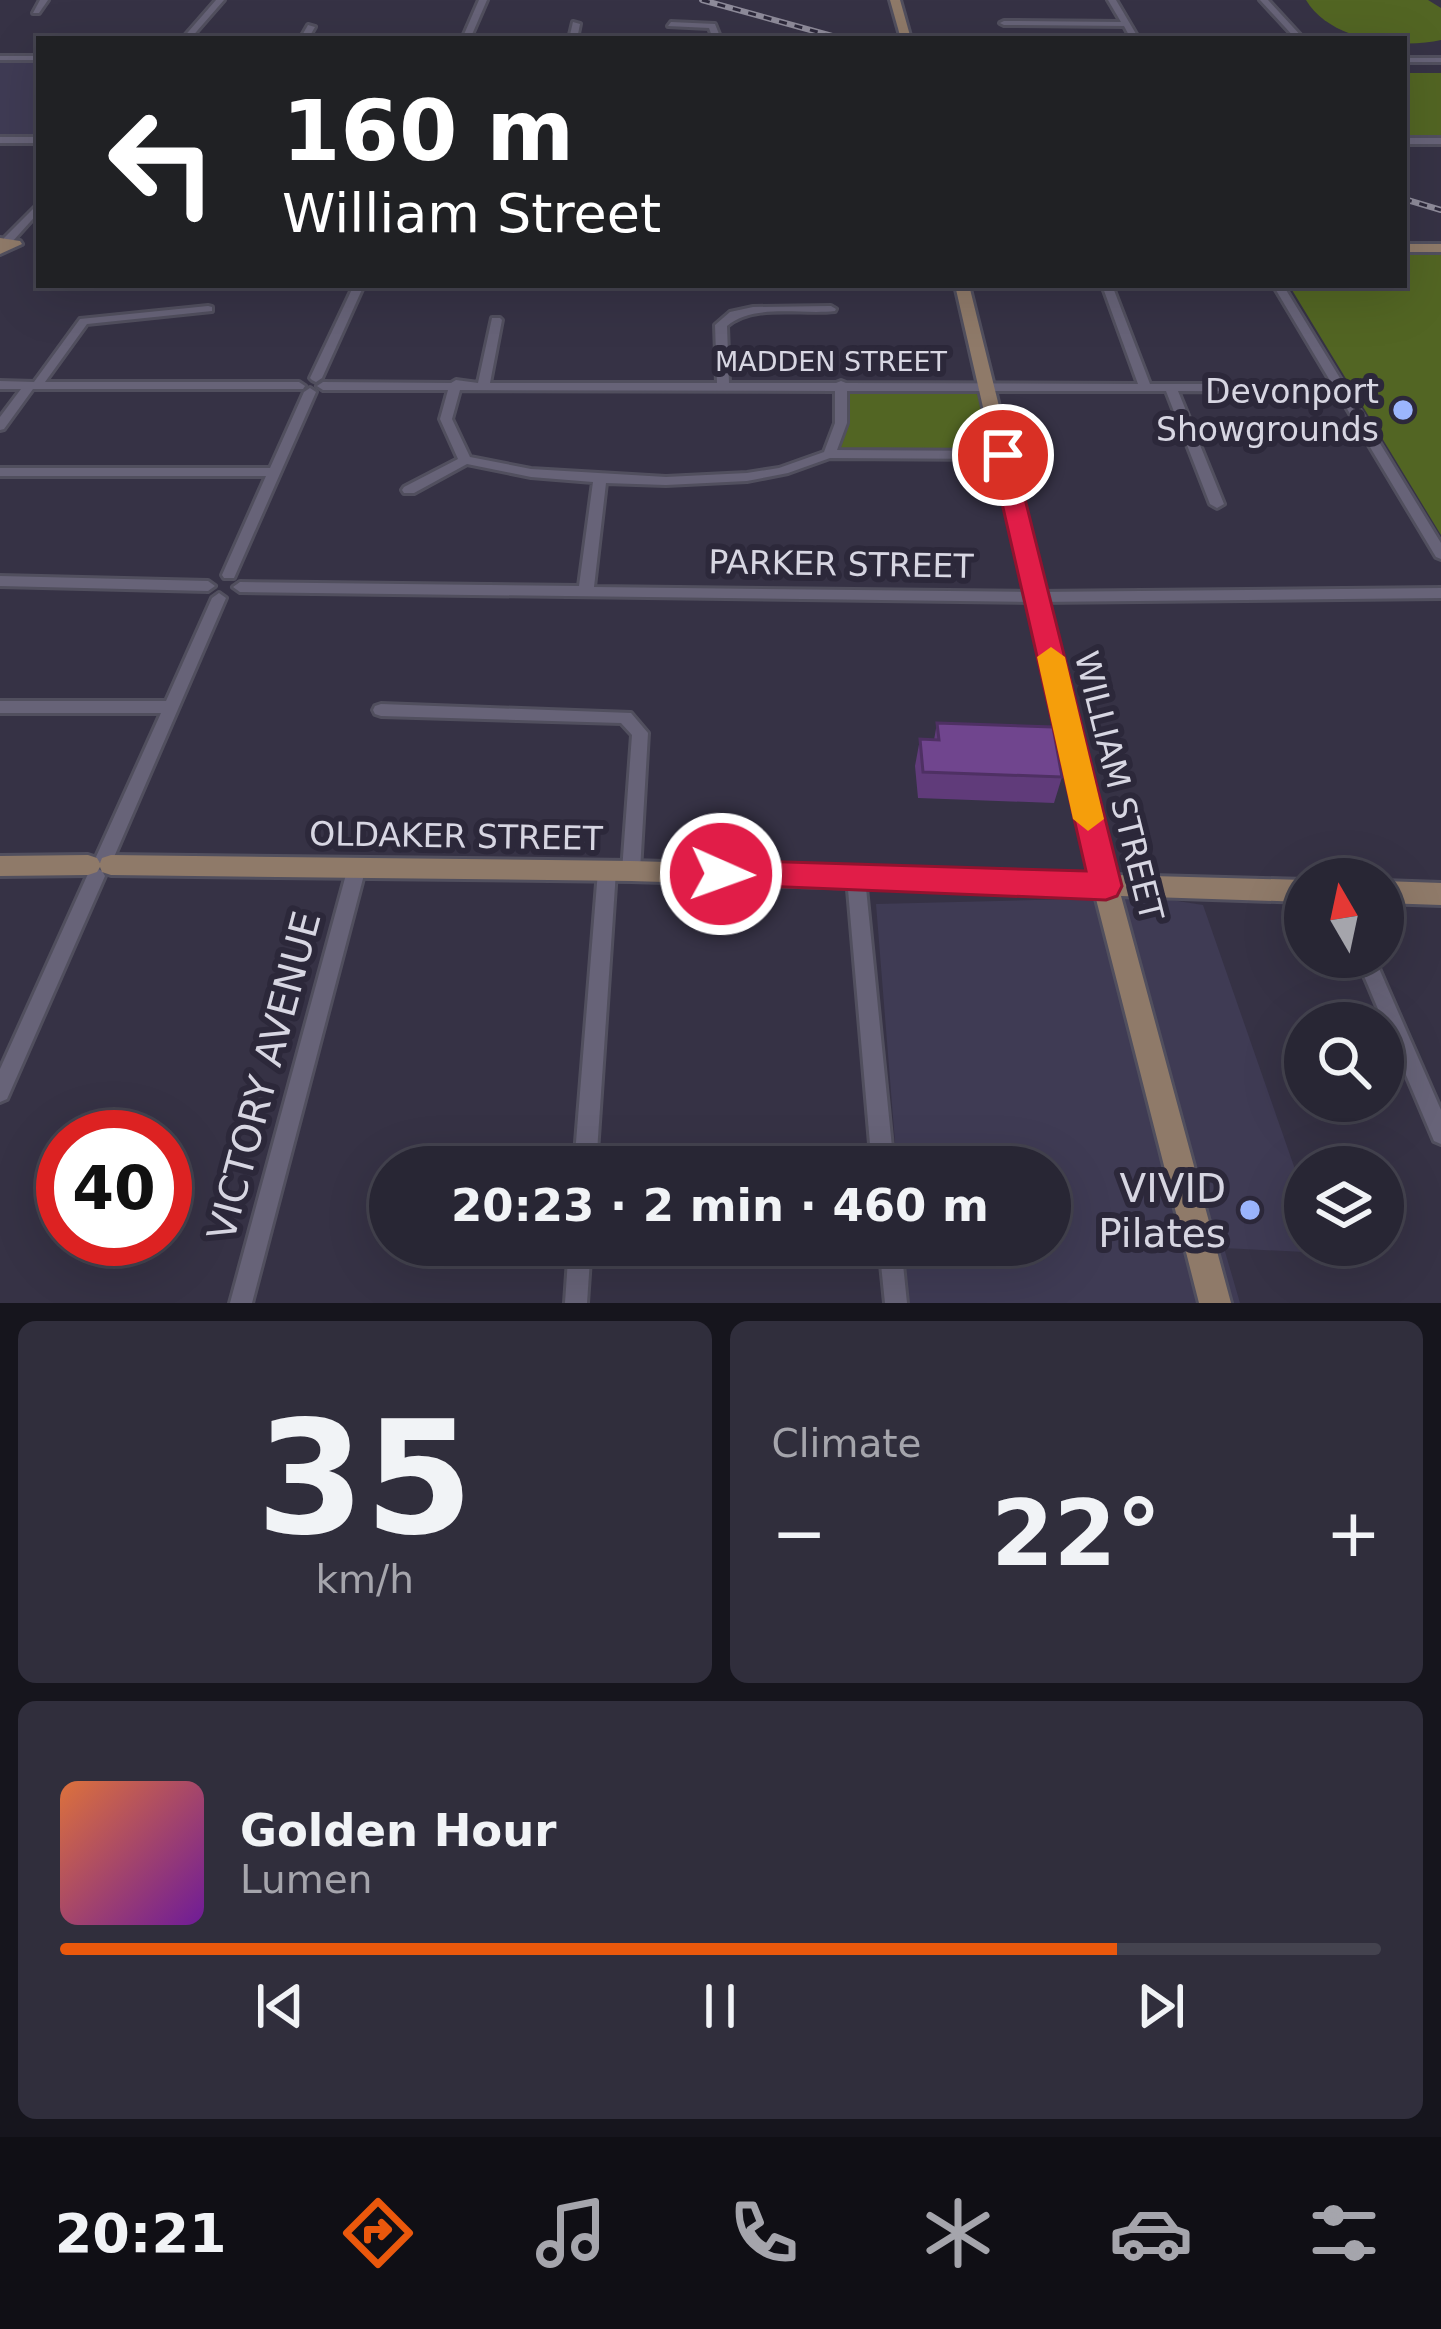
<!DOCTYPE html>
<meta charset="utf-8">
<style>
body{margin:0;font-family:"DejaVu Sans",sans-serif;background:#302e3c;color:#f1f3f6;height:100vh;display:flex;flex-direction:column;font-size:45px;white-space:nowrap}
*{box-sizing:border-box;margin:0}
p{font-size:39px;color:#a5a5ac}
.icon{flex:none;width:66px;height:66px;fill:none;stroke:currentColor;stroke-width:2;stroke-linecap:round;stroke-linejoin:round}
.map{position:relative;height:1303px;overflow:hidden}
.drawer{display:flex;flex-direction:column;gap:18px;padding:18px;background:#16151d;flex:1}
.drawer>*{flex:none}
.banner{position:absolute;left:36px;top:36px;width:1371px;height:252px;border-radius:0px;box-shadow:0 12px 48px #0002,0 0 0 3px #44434f;background:#202124;color:#fff;overflow:hidden}
.needle{width:78px;rotate:351deg}
.fabs{position:absolute;left:1284px;top:858px;display:grid;gap:24px}
.fabs a{display:grid;place-items:center;width:120px;height:120px;border-radius:50%;background:#282634;box-shadow:0 12px 48px #0002,0 0 0 3px #44434f;font-size:60px}
.speed{position:absolute;left:36px;top:1110px;display:flex;gap:24px;font-size:60px;font-weight:700;text-align:center}
.speed>*{display:grid;place-content:center;width:156px;height:156px;border-radius:50%;background:#282634;box-shadow:0 12px 48px #0002,0 0 0 3px #44434f;line-height:1}
.speed .limit{border:18px solid #d22;background:#fff;color:#111}
.pin{position:absolute;display:grid;place-items:center;width:102px;height:102px;color:#fff;margin:-51px;border:6px solid #fff;border-radius:50%;box-shadow:0 3px 12px #0007}
.me{position:absolute;width:132px;margin:-66px;rotate:92deg;stroke-linejoin:round;filter:drop-shadow(0 0 9px #0008)}
.turn{display:flex;align-items:center;gap:42px;height:252px;padding:0 48px;font-size:54px}
.turn .icon{width:156px;height:156px;stroke-width:2.5}
.turn b{display:block;font-size:84px;line-height:102px}
.big{font-size:90px;font-weight:700;line-height:1.1}
.drawer .widget{flex:1;display:flex;flex-direction:column;justify-content:center;gap:18px;min-width:0;padding:0 42px;border-radius:18px;background:#302e3c}
.drawer .dial{align-items:center;gap:0}
.dial b{font-size:156px;line-height:1}
.song{display:flex;align-items:center;gap:36px}
.cover{width:144px;height:144px;border-radius:18px;background:linear-gradient(135deg,hsl(20 70% 55%),hsl(280 70% 35%))}
.played{height:12px;border-radius:6px;background:linear-gradient(90deg,#ea580c 80%,#44434f 80%)}
.keys{display:flex;justify-content:space-around;direction:ltr}
.heat{display:flex;justify-content:space-between;align-items:center;font-size:66px;direction:ltr}
.drawer .tiles{flex:1;display:grid;gap:18px;grid-template-columns:1fr 1fr}
.widget:last-child{grid-column:span 2}
.trip{position:absolute;left:369px;top:1146px;width:702px;height:120px;border-radius:60px;background:#282634;box-shadow:0 12px 48px #0002,0 0 0 3px #44434f;font-weight:700;line-height:120px;text-align:center}
.menu{display:flex;height:192px;justify-content:space-around;align-items:center;background:#100f15;color:#a5a5ac}
.menu .icon{width:84px;height:84px}
.menu .active{color:#ea580c}
.menu b{font-size:54px;color:#f1f3f6}
.map>svg:first-child{display:block}
.built{fill:#3f3b54}
.green{fill:#526523}
.lines{fill:none;stroke-linecap:round;stroke-linejoin:round}
.street-casing{stroke:#514f5e;stroke-width:6}
.secondary-casing{stroke:#514f5e;stroke-width:6}
.street{fill:#676378;fill-rule:evenodd}
.secondary{fill:#8f7a69;fill-rule:evenodd}
.rail-casing{stroke:#8e8b9a;stroke-width:6}
.rail{stroke:#2c283a;stroke-width:3;stroke-dasharray:8;stroke-linecap:butt}
.wall{fill:#603b7a}
.building{fill:#70458e;stroke:#4e3063;stroke-width:3}
.route{fill:#e11d48;stroke:#92132f;stroke-width:3}
.slow{fill:#f59e0b}
.poi-dot{fill:#9bb5fd;stroke:#2c283a;stroke-width:4.5}
.labels{text-anchor:middle;dominant-baseline:central;stroke-width:12;stroke-linejoin:round;paint-order:stroke}
.far-street-label{font-size:27px;fill:#d7d6e2;stroke:#2c283a}
.poi-label{font-size:33px;fill:#d7d6e2;stroke:#2c283a;text-anchor:end}
.street-label{font-size:33px;fill:#d7d6e2;stroke:#2c283a}
.near-street-label{font-size:39px;fill:#d7d6e2;stroke:#2c283a}
.near-poi-label{font-size:39px;fill:#d7d6e2;stroke:#2c283a;text-anchor:end}
</style>
<div class="map">
<svg width="1441" height="1303" viewBox="0 0 1441 1303">
<rect width="100%" height="100%" fill="#363245"/>
<!-- built -->
<g class="built">
<rect x="0" y="61" width="39" height="74"/>
<path d="M1152,897l51,8 102,293v47h16l3,8 -100,-5 16,55h-332l-5,-58h147v-78h-153l-21,-263z"/>
</g>
<!-- green -->
<g class="green">
<path d="M1306,0h122l13,8v32c-39,9 -110,2 -135,-40z"/>
<rect x="1404" y="73" width="37" height="65"/>
<path d="M1404,254h37v281l-152,-250h115z"/>
<path d="M841,385h144l18,70 -174,-1 12,-31z"/>
</g>
<g class="lines">
<defs>
<g id="street">
<path d="M40,0h8l-9,13h-6z"/>
<path d="M216,0h8l-34,39h-8z"/>
<path d="M479,0h8l-17,39h-8z"/>
<path d="M1108,0h8l23,39h-8l-7,-13 -120,-1 -4,-2 4,-2 117,1z"/>
<path d="M1260,0h8l36,39h-8z"/>
<path d="M573,22l7,2 -3,15h-8z"/>
<path d="M671,22l44,2 6,15h-8l-4,-11 -41,-2z"/>
<path d="M308,25l7,2 -7,12h-8z"/>
<rect x="0" y="56" width="39" height="4"/>
<rect x="1404" y="58" width="37" height="4"/>
<rect x="0" y="137" width="39" height="6"/>
<rect x="1404" y="138" width="37" height="6"/>
<path d="M39,203v9l-27,30h-8v-4z"/>
<path d="M354,285h10l-42,93 -6,4 -4,-2 -2,-2z"/>
<path d="M1102,285h10l38,99h182l-59,-99h10l158,258v16l-5,-2 -99,-165 -159,-1 46,113 -7,4 -7,-4 -44,-113h-319v32l-10,27 166,1 6,4 -6,4 -173,-1 -42,15 -41,8 -81,4 -60,-2 -12,104 442,5 405,-4v10l-405,4 -796,-10 -7,-5 7,-5 339,4 14,-104 -62,-5 -64,-13 -53,29h-10l-2,-3 2,-3 54,-28 -18,-40 8,-29h-125l-6,-4 6,-4 128,1 5,-3 22,3 14,-65h8l2,2 -12,63h227l-2,-58 15,-13 23,-5 78,-1 5,3 -1,2c-34,4 -81,-8 -108,15l2,57h107l5,-2 5,2 292,1zM460,390l375,1v32l-11,29 -45,16 -32,5 -81,4 -135,-8 -61,-12 -18,-38z"/>
<path d="M208,306l4,1v4l-125,13 -42,58h254l6,4 -2,3h-270l-29,40 -4,1v-13l21,-28h-21v-8l34,1 46,-63z"/>
<path d="M310,388l6,4 -82,186h-10l-2,-3 44,-99h-266v-8h270l34,-76z"/>
<path d="M0,576l208,5 7,5 -7,5 -208,-5z"/>
<path d="M219,593l7,5 -112,259 -3,5 -6,2 -6,-2 -3,-5 65,-144h-161v-12h166l46,-103z"/>
<path d="M381,704l250,9 17,20 -8,138 -3,5 -6,2 -6,-2 -3,-5 10,-136 -11,-12 -240,-7 -6,-2 -2,-4 2,-4z"/>
<path d="M357,860l6,2 3,5 -114,436h-22l118,-436 3,-5z"/>
<path d="M607,864l6,2 3,5 -20,296h-22l24,-296 3,-5z"/>
<path d="M96,868l6,3 3,5 -98,223 -7,3v-33l87,-193 3,-5z"/>
<path d="M856,870l6,3 3,5 29,289h-22l-25,-289 3,-5z"/>
<path d="M1356,957h18l67,153v34l-7,-3z"/>
<path d="M569,1245h22l-4,58h-22z"/>
<path d="M879,1245h22l6,58h-22z"/>
</g>
<g id="secondary">
<path d="M890,0h10l11,39h-10z"/>
<path d="M0,238l20,3 2,3 -22,10z"/>
<rect x="1404" y="244" width="37" height="8"/>
<path d="M955,285h14l146,590 190,5v22l-184,-6 110,407h-32l-104,-408 -464,-14 -520,-6 -9,-3 -2,-5 -3,5 -9,3 -88,1v-20l88,-1 9,3 3,5 2,-5 9,-3 520,6 459,13z"/>
<path d="M1383,881l58,2v22l-58,-2z"/>
</g>
</defs>
<!-- street casing -->
<use href="#street" class="street-casing"/>
<!-- secondary casing -->
<use href="#secondary" class="secondary-casing"/>
<!-- street -->
<use href="#street" class="street"/>
<!-- secondary -->
<use href="#secondary" class="secondary"/>
<defs>
<g id="rail">
<path d="M702,0l141,39"/>
<path d="M1404,199l37,11"/>
</g>
</defs>
<!-- rail casing -->
<use href="#rail" class="rail-casing"/>
<!-- rail -->
<use href="#rail" class="rail"/>
</g>
<!-- wall -->
<path class="wall" d="M937,723l125,54 -8,26 -136,-5 -3,-32 5,-27 14,1z"/>
<!-- building -->
<path class="building" d="M937,723l116,4 9,50 -139,-5 -3,-33 19,1z"/>
<!-- route -->
<path class="route" d="M995,450l19,5 108,431 -5,10 -11,4 -396,-16 -5,-10 5,-10 11,-4 365,11 -95,-416z"/>
<!-- slow -->
<path class="slow" d="M1051,647l14,10 39,162 -16,12 -15,-12 -36,-162z"/>
<!-- markers -->
<g class="poi-dot">
<circle cx="1403" cy="410" r="12"/>
<circle cx="1250" cy="1210" r="12"/>
</g>
<g class="labels">
<!-- far-street labels -->
<g class="far-street-label">
<text x="831" y="361">MADDEN STREET</text>
</g>
<!-- poi labels -->
<g class="poi-label">
<text x="1379" y="391">Devonport<tspan x="1379" dy="38">Showgrounds</tspan></text>
</g>
<!-- street labels -->
<g class="street-label">
<text transform="translate(841 564) rotate(1)">PARKER STREET</text>
<text transform="translate(1119 786) rotate(76)">WILLIAM STREET</text>
<text transform="translate(456 836) rotate(1)">OLDAKER STREET</text>
</g>
<!-- near-street labels -->
<g class="near-street-label">
<text transform="translate(264 1076) rotate(-75)">VICTORY AVENUE</text>
</g>
<!-- near-poi labels -->
<g class="near-poi-label">
<text x="1226" y="1188">VIVID<tspan x="1226" dy="45">Pilates</tspan></text>
</g>
</g>
</svg>
<div class="fabs">
<a><svg class="needle" viewBox="-14 -14 28 28"><path d="M0-13l5 13h-10z" fill="#e53935"/><path d="M0 13l5-13h-10z" fill="#a5a5ac"/></svg></a>
<a><svg class="icon" aria-label="search" viewBox="0 0 24 24"><circle cx="10" cy="10" r="6"/><path d="M15 15l6 6"/></svg></a>
<a><svg class="icon" aria-label="layers" viewBox="0 0 24 24"><path d="M12 4l9 5-9 5-9-5zM3 14l9 5 9-5"/></svg></a>
</div>
<div class="speed"><div class="limit">40</div></div>
<div class="pin" style="left:1003px;top:455px;background:#d93025"><svg class="icon" aria-label="arrive" viewBox="0 0 24 24"><path d="M6 21V4h12l-3 4 3 4H6"/></svg></div>
<svg class="me" style="left:721px;top:874px" viewBox="-20 -20 40 40"><circle r="17" fill="#e11d48" stroke="#fff" stroke-width="3"/><path d="M0-11L8 9 0 5-8 9z" fill="#fff"/></svg>
<div class="trip">20:23 · 2 min · 460 m</div>
<div class="banner">
<div class="turn"><svg class="icon" aria-label="left" viewBox="0 0 24 24"><path d="M17 20v-9H6M10 6l-5 5 5 5"/></svg><div><b>160 m</b>William Street</div></div>
</div>
</div>
<section class="drawer">
<div class="tiles">
<div class="widget dial"><b>35</b><p>km/h</p></div>
<div class="widget"><p>Climate</p>
<div class="heat"><a>−</a><b class="big">22°</b><a>+</a></div>
</div>
<div class="widget">
<div class="song"><i class="cover"></i><div><b>Golden Hour</b><p>Lumen</p></div></div>
<div class="played"></div>
<div class="keys"><svg class="icon" aria-label="previous" viewBox="0 0 24 24"><path d="M18 5L8 12l10 7zM5 5v14"/></svg><svg class="icon" aria-label="pause" viewBox="0 0 24 24"><path d="M8 5v14M16 5v14"/></svg><svg class="icon" aria-label="next" viewBox="0 0 24 24"><path d="M6 5l10 7-10 7zM19 5v14"/></svg></div>
</div>
</div>
</section>
<nav class="menu">
<b>20:21</b>
<svg class="icon active" aria-label="directions" viewBox="0 0 24 24"><path d="M12 3l9 9-9 9-9-9zM9 14v-3h6M13 9l2 2-2 2"/></svg>
<svg class="icon" aria-label="music" viewBox="0 0 24 24"><path d="M9 18V5l10-2v13"/><circle cx="6" cy="18" r="3"/><circle cx="16" cy="16" r="3"/></svg>
<svg class="icon" aria-label="phone" viewBox="0 0 24 24"><path d="M5 4h4l2 5-3 2q2 4 5 5l2-3 5 2v4C11 20 4 13 5 4z"/></svg>
<svg class="icon" aria-label="climate" viewBox="0 0 24 24"><path d="M12 3v18M4 7l16 10M4 17L20 7"/></svg>
<svg class="icon" aria-label="car" viewBox="0 0 24 24"><path d="M5 17H2v-5l4-1 3-4h7l3 4 3 1v5h-3M9 17h6M6 11h13"/><circle cx="7" cy="17" r="2"/><circle cx="17" cy="17" r="2"/></svg>
<svg class="icon" aria-label="filters" viewBox="0 0 24 24"><path d="M4 7h16M4 17h16"/><circle cx="9" cy="7" r="2"/><circle cx="15" cy="17" r="2"/></svg>
</nav>
